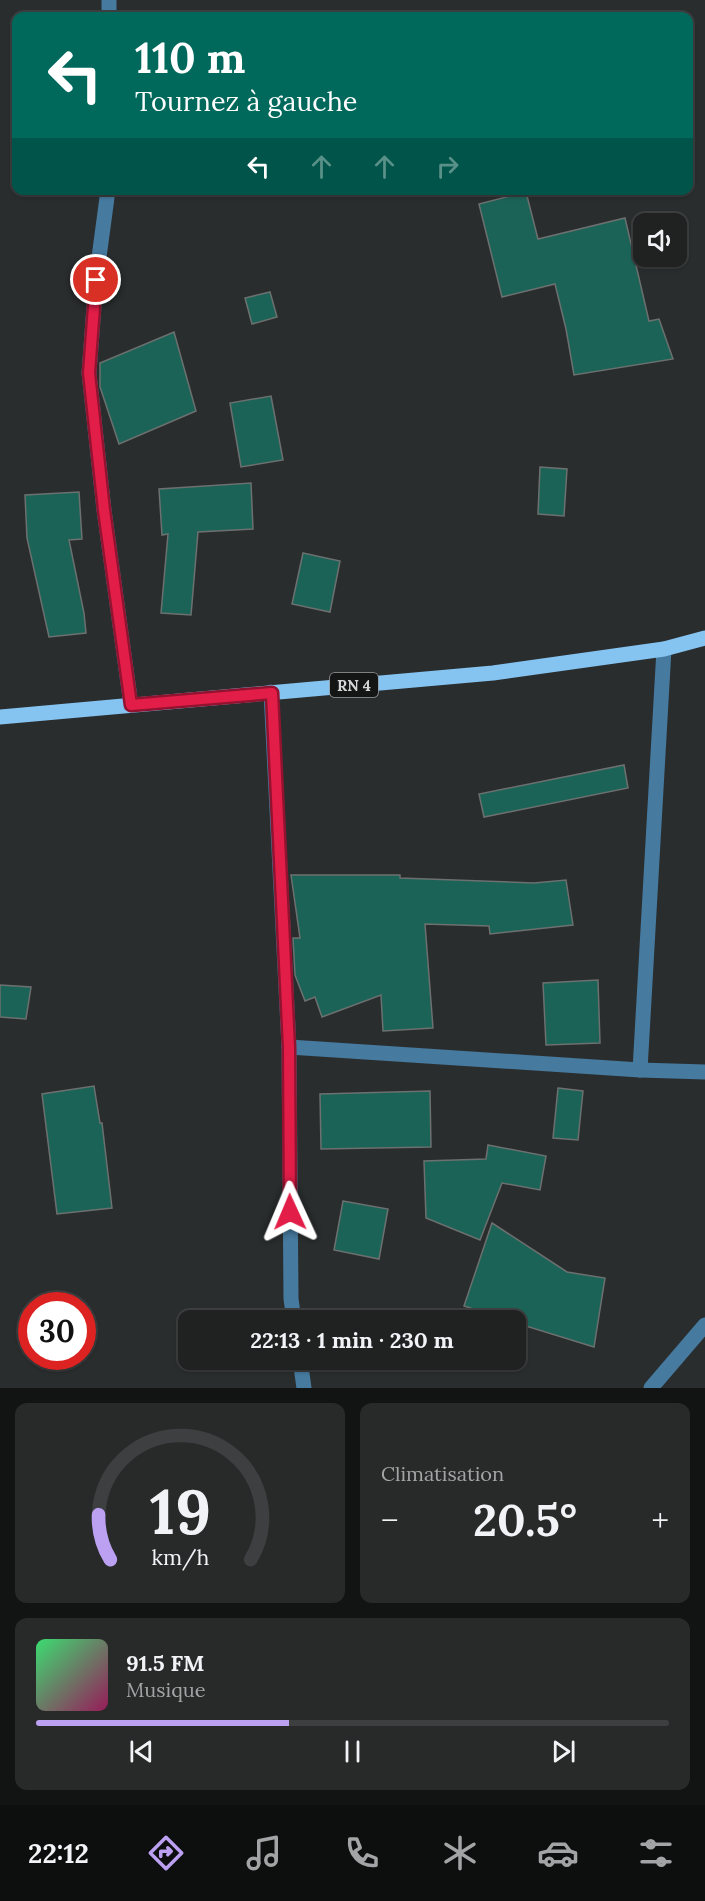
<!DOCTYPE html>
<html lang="fr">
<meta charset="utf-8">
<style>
body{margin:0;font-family:Lora,serif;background:#282a2a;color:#f1f3f6;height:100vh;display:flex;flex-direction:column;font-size:22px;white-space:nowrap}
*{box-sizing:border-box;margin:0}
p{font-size:20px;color:#a2a4a5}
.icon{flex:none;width:33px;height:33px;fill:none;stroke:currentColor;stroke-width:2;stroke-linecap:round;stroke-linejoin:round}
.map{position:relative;height:1388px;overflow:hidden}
.side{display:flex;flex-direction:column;gap:15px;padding:15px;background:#121313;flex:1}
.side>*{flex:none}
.banner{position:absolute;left:12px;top:12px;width:681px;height:183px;border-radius:12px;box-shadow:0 2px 4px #0004,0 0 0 2px #3d3f40;background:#00695c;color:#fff;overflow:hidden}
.fabs{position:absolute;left:633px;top:213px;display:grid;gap:12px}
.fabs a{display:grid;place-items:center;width:54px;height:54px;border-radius:12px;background:#202222;box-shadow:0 2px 4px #0004,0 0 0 2px #3d3f40;font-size:30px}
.speed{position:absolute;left:18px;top:1292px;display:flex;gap:12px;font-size:30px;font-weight:700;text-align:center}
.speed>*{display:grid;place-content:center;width:78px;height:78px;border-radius:50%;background:#202222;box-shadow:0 2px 4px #0004,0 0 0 2px #3d3f40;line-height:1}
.speed .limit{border:9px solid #d22;background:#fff;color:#111}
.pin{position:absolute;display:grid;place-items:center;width:51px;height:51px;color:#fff;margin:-26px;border:3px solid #fff;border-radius:50%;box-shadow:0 2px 6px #0007}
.me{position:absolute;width:66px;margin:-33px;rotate:359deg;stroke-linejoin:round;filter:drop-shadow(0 0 4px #0008)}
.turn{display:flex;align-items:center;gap:21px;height:126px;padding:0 24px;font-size:27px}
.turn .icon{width:78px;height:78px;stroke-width:2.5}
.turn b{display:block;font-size:42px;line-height:51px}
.lanes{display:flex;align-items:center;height:57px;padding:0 24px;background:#0003;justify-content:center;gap:30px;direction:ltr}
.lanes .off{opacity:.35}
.big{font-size:45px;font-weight:700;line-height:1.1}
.side .widget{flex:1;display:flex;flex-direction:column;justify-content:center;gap:9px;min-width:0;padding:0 21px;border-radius:12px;background:#282a2a}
.side .dial{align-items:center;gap:0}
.dial svg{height:156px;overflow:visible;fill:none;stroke:#3d3f40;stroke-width:7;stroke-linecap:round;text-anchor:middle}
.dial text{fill:#f1f3f6;stroke:none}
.song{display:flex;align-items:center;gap:18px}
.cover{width:72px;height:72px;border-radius:9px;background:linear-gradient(135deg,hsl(140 70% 55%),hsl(330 70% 35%))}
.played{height:6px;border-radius:3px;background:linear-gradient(90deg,#bca0f2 40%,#3d3f40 40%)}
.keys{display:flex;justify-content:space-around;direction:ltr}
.heat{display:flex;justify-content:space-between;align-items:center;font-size:33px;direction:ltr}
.side .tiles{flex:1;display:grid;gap:15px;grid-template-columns:1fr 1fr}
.widget:last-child{grid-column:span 2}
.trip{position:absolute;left:178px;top:1310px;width:348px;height:60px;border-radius:12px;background:#202222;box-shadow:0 2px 4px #0004,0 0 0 2px #3d3f40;font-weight:700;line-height:60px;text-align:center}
.dock{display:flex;height:96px;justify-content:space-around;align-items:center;background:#0d0e0e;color:#a2a4a5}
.dock .icon{width:42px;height:42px}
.dock .selected{color:#bca0f2}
.dock b{font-size:27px;color:#f1f3f6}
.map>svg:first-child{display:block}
.building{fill:#1c6357;stroke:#6c706f;stroke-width:1.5}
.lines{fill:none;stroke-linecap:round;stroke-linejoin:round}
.minor{stroke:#467a9f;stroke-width:15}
.major{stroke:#85c3f1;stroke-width:15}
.route-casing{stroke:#92132f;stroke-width:15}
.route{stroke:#e11d48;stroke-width:10}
.labels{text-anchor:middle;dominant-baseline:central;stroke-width:4.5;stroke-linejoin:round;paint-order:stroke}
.shield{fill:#141515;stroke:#9b9c9d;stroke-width:1.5}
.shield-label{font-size:15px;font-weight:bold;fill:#d5d6d7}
</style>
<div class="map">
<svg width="705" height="1388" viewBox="0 0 705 1388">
<rect width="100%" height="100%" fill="#2a2d2e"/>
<!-- building -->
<g class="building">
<path d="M526,192l12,47 87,-21 24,103 10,-2 14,40 -99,16 -8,-46 -11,-45 -53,13 -23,-93z"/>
<path d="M270,292l7,25 -25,7 -7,-26z"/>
<path d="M174,332l22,79 -77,33 -19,-57v-24z"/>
<path d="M271,396l12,64 -42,7 -11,-64z"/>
<path d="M540,467l27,2 -3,47 -26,-2z"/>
<path d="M251,483l2,46 -55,3 -7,83 -30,-2 7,-79 -6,1 -3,-46z"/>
<path d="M79,492l3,47 -13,1 15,73 2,20 -37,4 -22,-99 -2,-43z"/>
<path d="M303,553l37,8 -10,51 -38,-8z"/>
<path d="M624,765l4,23 -144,29 -5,-23z"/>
<path d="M291,875h109v3l134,5 32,-3 7,45 -83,9 -1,-8 -64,-2 8,104 -50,3 -2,-36 -59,22 -7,-20 -10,4 -10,-26 -2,-37h7z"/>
<path d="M598,980l2,63 -54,2 -3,-62z"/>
<path d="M0,985l31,2 -5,32 -26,-2z"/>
<path d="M94,1086l6,37h2l10,85 -55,6 -15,-120z"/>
<path d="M558,1088l25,3 -5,49 -25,-2z"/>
<path d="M430,1091l1,56 -110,2 -1,-55z"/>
<path d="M488,1145l58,11 -6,34 -38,-7 -22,57 -54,-22 -2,-57 62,-2z"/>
<path d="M343,1201l45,8 -9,50 -45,-9z"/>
<path d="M492,1223l75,49 38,6 -11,69 -78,-24v-3h-8l-44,-14z"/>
</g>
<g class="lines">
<!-- minor -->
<g class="minor">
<path d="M109,0v16"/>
<path d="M108,190l-12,90 -7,93 15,137 27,195"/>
<path d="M271,692l18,355 2,252 3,21"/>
<path d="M289,1047l351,23 65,2"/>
<path d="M640,1070l24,-421"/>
<path d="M300,1359l4,29"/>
<path d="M651,1388l54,-63"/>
</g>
<!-- major -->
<path class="major" d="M0,717l493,-44 171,-24 41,-11"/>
</g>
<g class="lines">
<defs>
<path id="route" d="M96,280l-7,93 15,137 27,195 141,-12 17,354 1,165"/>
</defs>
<!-- route casing -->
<use href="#route" class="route-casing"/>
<!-- route -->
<use href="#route" class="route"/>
</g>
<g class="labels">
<!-- shield labels -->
<rect class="shield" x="330" y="673" width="48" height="24" rx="4.5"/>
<g class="shield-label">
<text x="354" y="685">RN 4</text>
</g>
</g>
</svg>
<div class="fabs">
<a><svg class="icon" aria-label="sound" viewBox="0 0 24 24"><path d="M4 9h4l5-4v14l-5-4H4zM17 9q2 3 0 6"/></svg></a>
</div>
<div class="speed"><div class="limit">30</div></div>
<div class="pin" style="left:96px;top:280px;background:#d93025"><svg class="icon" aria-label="arrive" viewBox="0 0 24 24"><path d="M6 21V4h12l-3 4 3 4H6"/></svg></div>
<svg class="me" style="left:290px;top:1212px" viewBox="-20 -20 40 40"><path d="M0-17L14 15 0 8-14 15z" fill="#e11d48" stroke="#fff" stroke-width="4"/></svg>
<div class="trip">22:13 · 1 min · 230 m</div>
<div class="banner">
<div class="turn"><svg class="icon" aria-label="left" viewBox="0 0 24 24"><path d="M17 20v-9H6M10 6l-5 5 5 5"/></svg><div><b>110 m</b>Tournez à gauche</div></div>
<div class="lanes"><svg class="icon" aria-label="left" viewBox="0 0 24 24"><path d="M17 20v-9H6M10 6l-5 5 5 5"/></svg><svg class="icon off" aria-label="ahead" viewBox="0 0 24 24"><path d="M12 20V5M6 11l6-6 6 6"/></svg><svg class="icon off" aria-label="ahead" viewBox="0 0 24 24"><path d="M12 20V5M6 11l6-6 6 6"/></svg><svg class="icon off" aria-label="right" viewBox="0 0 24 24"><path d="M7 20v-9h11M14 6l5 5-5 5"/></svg></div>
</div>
</div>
<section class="side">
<div class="tiles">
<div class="widget dial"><svg viewBox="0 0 100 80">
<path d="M14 69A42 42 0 1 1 86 69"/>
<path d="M14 69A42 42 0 0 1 8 46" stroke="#bca0f2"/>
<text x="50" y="56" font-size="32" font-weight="700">19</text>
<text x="50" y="72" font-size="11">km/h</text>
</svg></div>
<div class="widget"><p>Climatisation</p>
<div class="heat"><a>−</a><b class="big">20.5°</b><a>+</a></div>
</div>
<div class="widget">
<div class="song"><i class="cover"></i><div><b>91.5 FM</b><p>Musique</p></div></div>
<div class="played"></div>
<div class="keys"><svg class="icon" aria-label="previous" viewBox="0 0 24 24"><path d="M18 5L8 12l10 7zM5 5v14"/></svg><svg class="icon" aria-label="pause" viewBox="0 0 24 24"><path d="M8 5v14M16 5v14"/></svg><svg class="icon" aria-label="next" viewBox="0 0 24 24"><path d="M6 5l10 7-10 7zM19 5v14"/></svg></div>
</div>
</div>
</section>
<nav class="dock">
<b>22:12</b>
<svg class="icon selected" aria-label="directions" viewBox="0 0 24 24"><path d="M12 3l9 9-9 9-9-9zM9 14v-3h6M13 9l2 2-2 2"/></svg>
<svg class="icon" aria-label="music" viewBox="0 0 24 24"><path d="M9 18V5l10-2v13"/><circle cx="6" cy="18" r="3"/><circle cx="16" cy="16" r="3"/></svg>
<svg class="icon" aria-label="phone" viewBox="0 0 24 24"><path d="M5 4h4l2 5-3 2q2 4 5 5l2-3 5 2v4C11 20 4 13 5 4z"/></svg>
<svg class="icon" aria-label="climate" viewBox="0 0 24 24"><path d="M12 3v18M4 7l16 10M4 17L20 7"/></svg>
<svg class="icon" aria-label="car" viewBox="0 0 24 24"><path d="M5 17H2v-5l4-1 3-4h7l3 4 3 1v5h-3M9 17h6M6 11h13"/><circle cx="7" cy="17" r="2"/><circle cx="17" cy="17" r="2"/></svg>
<svg class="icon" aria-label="filters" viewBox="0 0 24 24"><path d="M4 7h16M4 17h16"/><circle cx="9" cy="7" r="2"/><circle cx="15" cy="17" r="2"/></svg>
</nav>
